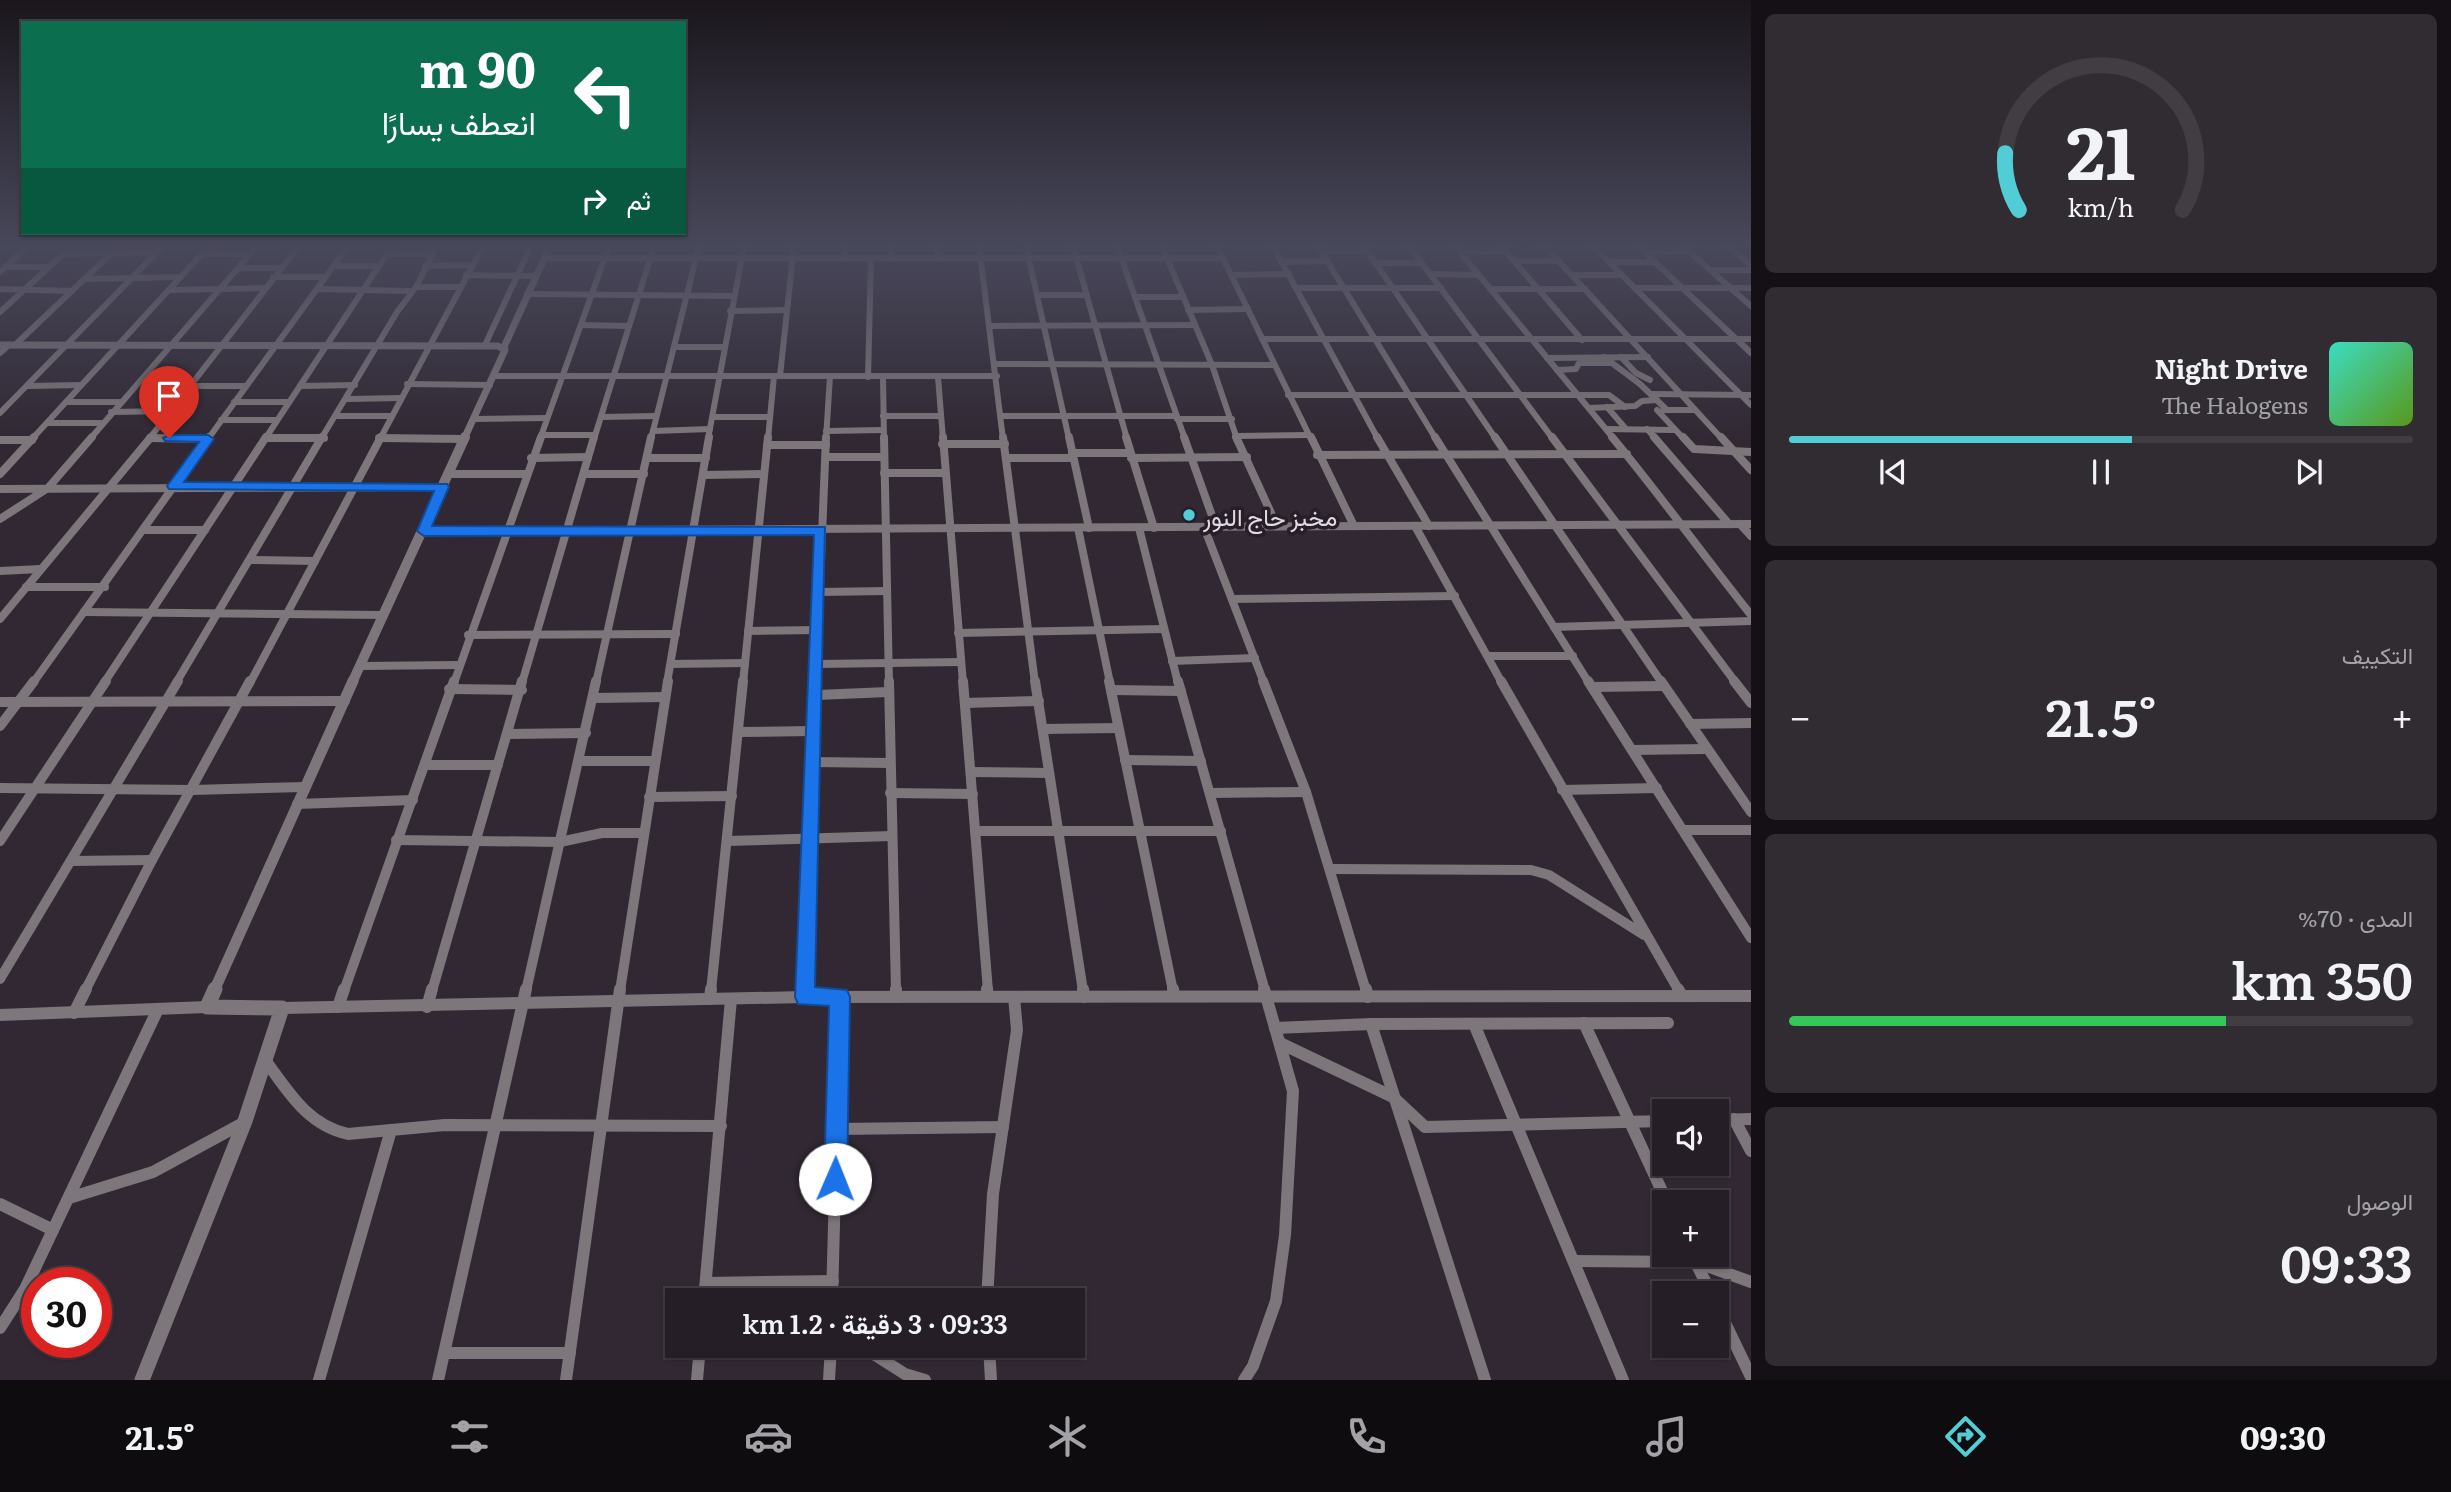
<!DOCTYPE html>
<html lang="ar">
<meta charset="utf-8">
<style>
body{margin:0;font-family:Literata,Vazirmatn,serif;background:#312b32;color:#f1f3f6;direction:rtl;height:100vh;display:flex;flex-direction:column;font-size:26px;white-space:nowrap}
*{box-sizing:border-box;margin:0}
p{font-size:23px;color:#a3a2a7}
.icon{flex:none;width:38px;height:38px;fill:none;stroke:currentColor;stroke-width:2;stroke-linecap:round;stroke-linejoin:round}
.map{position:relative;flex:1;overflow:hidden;direction:ltr}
.side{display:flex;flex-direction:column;gap:14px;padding:14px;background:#141015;width:700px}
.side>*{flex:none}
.top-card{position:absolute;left:21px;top:21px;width:665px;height:214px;border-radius:0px;box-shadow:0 2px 5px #0004,0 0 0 2px #423c43;direction:rtl;background:#0b6e4f;color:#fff;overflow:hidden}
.buttons{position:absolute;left:1652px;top:1099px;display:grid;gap:14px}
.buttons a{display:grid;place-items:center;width:77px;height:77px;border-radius:0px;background:#251e26;box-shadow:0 2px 5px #0004,0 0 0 2px #423c43;font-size:35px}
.speed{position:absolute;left:21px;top:1267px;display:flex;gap:14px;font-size:35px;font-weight:700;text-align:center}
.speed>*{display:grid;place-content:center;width:91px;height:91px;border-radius:50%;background:#251e26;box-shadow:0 2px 5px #0004,0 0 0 2px #423c43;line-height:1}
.speed .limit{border:10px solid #d22;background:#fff;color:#111}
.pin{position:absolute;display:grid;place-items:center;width:60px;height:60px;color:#fff;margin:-72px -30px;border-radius:50% 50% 50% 0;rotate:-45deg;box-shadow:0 0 7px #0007}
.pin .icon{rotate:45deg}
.me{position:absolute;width:77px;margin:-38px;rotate:1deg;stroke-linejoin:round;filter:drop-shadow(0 0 5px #0008)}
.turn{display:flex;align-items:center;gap:24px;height:147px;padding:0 35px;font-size:32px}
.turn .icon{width:91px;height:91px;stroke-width:2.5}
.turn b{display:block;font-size:49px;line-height:60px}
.then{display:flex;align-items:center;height:66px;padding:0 35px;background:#0003;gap:14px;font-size:26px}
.big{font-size:52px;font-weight:600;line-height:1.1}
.side .widget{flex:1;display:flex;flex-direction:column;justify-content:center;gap:10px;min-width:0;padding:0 24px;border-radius:10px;background:#312b32}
.side .dial{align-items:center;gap:0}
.dial svg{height:182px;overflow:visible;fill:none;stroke:#423c43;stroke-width:7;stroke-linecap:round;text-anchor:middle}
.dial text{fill:#f1f3f6;stroke:none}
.song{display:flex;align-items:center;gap:21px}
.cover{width:84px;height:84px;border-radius:10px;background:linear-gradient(135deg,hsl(170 70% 55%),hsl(90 70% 35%))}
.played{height:7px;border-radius:4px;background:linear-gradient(90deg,#52ccd5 55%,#423c43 55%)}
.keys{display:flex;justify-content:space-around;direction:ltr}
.heat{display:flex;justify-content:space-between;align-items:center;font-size:38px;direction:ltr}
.charge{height:10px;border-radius:5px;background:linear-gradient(90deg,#34c759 70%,#423c43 0)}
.trip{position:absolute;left:665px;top:1288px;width:420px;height:70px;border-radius:0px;background:#251e26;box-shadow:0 2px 5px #0004,0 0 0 2px #423c43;font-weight:600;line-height:70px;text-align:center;direction:rtl}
.menu{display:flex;height:112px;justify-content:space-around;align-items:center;background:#0f0c0f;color:#a3a2a7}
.menu .icon{width:49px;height:49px}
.menu .current{color:#52ccd5}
.menu b{font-size:32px;color:#f1f3f6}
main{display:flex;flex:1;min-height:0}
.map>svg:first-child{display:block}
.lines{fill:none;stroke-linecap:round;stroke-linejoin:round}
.minor-far3{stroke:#7d767a;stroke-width:6}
.minor-far2{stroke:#7d767a;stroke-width:8}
.minor-far1{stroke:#7d767a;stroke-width:10}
.minor{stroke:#7d767a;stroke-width:12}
.tertiary-far3{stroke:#7d767a;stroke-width:7}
.tertiary-far2{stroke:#7d767a;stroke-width:10}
.tertiary-far1{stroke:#7d767a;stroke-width:11}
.tertiary{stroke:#7d767a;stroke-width:15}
.route{fill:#1a73e8;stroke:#114b97;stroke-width:2}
.poi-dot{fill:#52ccd5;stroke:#271e29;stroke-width:2.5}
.labels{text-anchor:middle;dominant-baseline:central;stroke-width:7;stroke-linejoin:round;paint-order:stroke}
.poi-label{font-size:24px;fill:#e1dbe2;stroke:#271e29;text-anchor:start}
</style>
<main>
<section class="side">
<div class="widget dial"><svg viewBox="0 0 100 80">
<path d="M14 69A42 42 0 1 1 86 69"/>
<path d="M14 69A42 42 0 0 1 8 44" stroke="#52ccd5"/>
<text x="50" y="56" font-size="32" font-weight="700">21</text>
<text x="50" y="72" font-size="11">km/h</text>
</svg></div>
<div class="widget">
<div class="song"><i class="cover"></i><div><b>Night Drive</b><p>The Halogens</p></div></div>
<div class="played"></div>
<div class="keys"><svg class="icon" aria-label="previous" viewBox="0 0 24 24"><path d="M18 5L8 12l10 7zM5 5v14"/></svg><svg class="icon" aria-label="pause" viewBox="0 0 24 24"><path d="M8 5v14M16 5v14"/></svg><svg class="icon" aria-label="next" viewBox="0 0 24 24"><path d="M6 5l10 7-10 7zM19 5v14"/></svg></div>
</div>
<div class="widget"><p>التكييف</p>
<div class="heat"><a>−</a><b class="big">21.5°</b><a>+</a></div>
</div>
<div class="widget"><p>المدى · 70%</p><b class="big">350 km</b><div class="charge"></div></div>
<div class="widget"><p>الوصول</p><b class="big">09:33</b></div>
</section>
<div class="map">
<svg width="1751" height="1380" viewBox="0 0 1751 1380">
<rect width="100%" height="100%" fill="#312833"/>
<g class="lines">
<!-- minor-far3 -->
<g class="minor-far3">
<path d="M845,246v13"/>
<path d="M891,246v13"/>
<path d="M937,246l1,13"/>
<path d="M979,246l24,193"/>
<path d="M1026,246l43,193"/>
<path d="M1073,246l54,193"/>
<path d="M1117,246l68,193"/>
<path d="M1162,246l50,119 25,74"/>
<path d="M1217,246l94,193"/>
<path d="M1273,246l105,193"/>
<path d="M1318,246l118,193"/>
<path d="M1364,246l132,193"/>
<path d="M1409,246l144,193"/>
<path d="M1455,246l159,193"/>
<path d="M1501,246l81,94"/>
<path d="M1545,246l177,193"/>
<path d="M1593,246l158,159"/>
<path d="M1638,246l113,107"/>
<path d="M1683,246l68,60"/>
<path d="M1728,246l23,19"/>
<path d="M1321,251h46"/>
<path d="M1460,252l46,-1"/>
<path d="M1644,252l46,-1"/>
<path d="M65,254l92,-2"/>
<path d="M202,254h48"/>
<path d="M387,254h45"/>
<path d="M545,258h678"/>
<path d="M1515,261h44"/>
<path d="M1282,262l45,-1"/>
<path d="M1609,262h46"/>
<path d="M1375,263h46"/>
<path d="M334,266h45"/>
<path d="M425,266l46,-1"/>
<path d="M5,267h43"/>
<path d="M238,268h42"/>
<path d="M1710,270h41"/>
<path d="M0,272l28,-26"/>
<path d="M1430,274l48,1"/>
<path d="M466,275l70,1"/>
<path d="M1231,275l58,-1"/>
<path d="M1572,275h50"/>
<path d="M273,277h52"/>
<path d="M85,279l96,-2"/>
<path d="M416,287h43"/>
<path d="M1297,288h144"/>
<path d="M1635,288h116"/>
<path d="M0,289l72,2"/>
<path d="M317,289l94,2"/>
<path d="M1490,289h95"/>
<path d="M170,290l94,-2"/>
<path d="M527,294l207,2"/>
<path d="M1037,295h49"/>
<path d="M1135,297h48"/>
<path d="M1188,310l60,-1"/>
<path d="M730,311l57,-1"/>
<path d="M0,312l72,-66"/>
<path d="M581,325l47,1"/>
<path d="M989,326l206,-1"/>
<path d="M1262,339h489"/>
<path d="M15,345l104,-99"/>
<path d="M485,345l46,-99"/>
<path d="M674,347h50"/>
<path d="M0,353l9,-8"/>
<path d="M1604,357l36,27 27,26"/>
<path d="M1621,357l15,16 14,7"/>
<path d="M1547,358l101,-1"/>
<path d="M995,364l279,1"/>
<path d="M1557,370l19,-1 3,-6h33"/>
<path d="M495,376h502"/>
<path d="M780,376l14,-130"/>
<path d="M868,377l3,-118"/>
<path d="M883,377l1,62"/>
<path d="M938,377l5,62"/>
<path d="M407,384l83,1"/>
<path d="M27,386l54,-1"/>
<path d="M190,386h56"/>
<path d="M300,386l55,-1"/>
<path d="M1651,394l100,1"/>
<path d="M1288,395h321l16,12"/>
<path d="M347,399l53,-1"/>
<path d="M66,402h54"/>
<path d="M234,402h55"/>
<path d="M1607,407l19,22"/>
<path d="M1589,408l46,-2 7,-5 15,-1"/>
<path d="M1657,410l27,29"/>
<path d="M1663,410h32"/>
<path d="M111,412l60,-1"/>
<path d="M0,413l163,-167"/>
<path d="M337,416h53"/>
<path d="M883,416h58"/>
<path d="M1002,416h174"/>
<path d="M601,417l55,-1"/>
<path d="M713,417h57"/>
<path d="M474,419l73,-1"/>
<path d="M1177,419h55"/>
<path d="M221,420h56"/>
<path d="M48,423h53"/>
<path d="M1607,429l66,1"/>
<path d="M1647,429l9,10"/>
<path d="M653,431l57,-2"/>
<path d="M826,431l56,-1"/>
<path d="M541,435h54"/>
<path d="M1236,436l72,-1"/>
<path d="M150,438l55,1"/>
<path d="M266,438h58"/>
<path d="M379,438l81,1"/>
<path d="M32,439l177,-193"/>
<path d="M90,439l167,-193"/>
<path d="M149,439l150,-193"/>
<path d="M208,439l140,-193"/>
<path d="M265,439l127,-193"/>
<path d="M321,439l76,-127 19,-25 21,-41"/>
<path d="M380,439l103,-193"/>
<path d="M540,439l69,-193"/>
<path d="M594,439l60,-193"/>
<path d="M651,439l48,-193"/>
<path d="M708,439l36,-193"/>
<path d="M768,439l6,-63"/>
<path d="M826,439l4,-63"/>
</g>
<!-- minor-far2 -->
<g class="minor-far2">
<path d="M884,437l5,246"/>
<path d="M943,437l20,246"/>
<path d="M1003,437l32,246"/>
<path d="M1069,437l20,91"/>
<path d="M1126,437l28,91"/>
<path d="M1184,437l32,90"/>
<path d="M1236,437l41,89"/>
<path d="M1311,437l43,89"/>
<path d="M1377,437l52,89"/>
<path d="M1435,437l154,246"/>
<path d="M1495,437l167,246"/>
<path d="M1552,437l184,246"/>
<path d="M1612,437c48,58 92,119 139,178"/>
<path d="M1654,437l75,87"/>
<path d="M1683,437l11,12 57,3"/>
<path d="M1721,437l30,33"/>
<path d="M150,438l58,1"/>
<path d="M266,438h58"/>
<path d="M379,438l85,1"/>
<path d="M0,440h32"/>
<path d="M942,444h63"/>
<path d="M767,445h59"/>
<path d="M1072,453h58"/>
<path d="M1317,455l310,-1"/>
<path d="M826,457h56"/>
<path d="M531,458l57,-1"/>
<path d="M647,458h59"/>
<path d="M1007,458h66"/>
<path d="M1131,458l116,-1"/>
<path d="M884,473h59"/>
<path d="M0,474l34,-37"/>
<path d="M448,474h78"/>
<path d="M584,474h60"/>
<path d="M704,475l60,-1"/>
<path d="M0,489l442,-2"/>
<path d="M0,519l48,-31 44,-51"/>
<path d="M1740,524l11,12"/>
<path d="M1415,526l87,157"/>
<path d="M1204,527l60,156"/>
<path d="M1078,528l32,155"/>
<path d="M1139,528l39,155"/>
<path d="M144,530h61"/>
<path d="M423,531l1328,-7"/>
<path d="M251,560l64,1"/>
<path d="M0,571l40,-2"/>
<path d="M26,587h79"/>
<path d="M820,592l66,-1"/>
<path d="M1232,599l223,-3"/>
<path d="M84,612l300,3"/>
<path d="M0,619l151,-182"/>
<path d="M1554,627l197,-6"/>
<path d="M748,631l70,-1"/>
<path d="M958,633l205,-4"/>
<path d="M468,635l208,-1"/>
<path d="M1488,656h85"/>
<path d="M1172,661l83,-3"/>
<path d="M671,664l74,-1"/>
<path d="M818,664l143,-2"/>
<path d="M361,666l96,-1"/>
<path d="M33,683l176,-246"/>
<path d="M104,683l162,-246"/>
<path d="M176,683l146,-246"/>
<path d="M250,683l131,-246"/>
<path d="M454,683l87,-246"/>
<path d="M522,683l72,-246"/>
<path d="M596,683l55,-246"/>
<path d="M667,683l42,-246"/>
<path d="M743,683l25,-246"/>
<path d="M816,683l10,-246"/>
</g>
<!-- minor-far1 -->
<g class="minor-far1">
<path d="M889,681l7,310"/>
<path d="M963,681l25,310"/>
<path d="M1035,681l48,310"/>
<path d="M1109,681l64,310"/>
<path d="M1178,681l87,310"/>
<path d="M1263,681l43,111 60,199"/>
<path d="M1501,681l178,310"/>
<path d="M1588,681l163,257"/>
<path d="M1661,681l90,131"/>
<path d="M1734,681l17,22"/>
<path d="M1592,687l72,-1"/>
<path d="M449,689l73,1"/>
<path d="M1111,690l70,1"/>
<path d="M817,695l71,-3"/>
<path d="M594,698l71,-1"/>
<path d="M0,702l345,-1"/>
<path d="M965,703l74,-2"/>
<path d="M1690,724l61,-1"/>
<path d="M0,726l34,-45"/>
<path d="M1043,729l75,-1"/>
<path d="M739,732l74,-1"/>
<path d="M508,734l78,-1"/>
<path d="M1632,750l74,-1"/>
<path d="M1125,760l76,1"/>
<path d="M580,761h74"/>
<path d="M813,762l77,1"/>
<path d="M425,765h73"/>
<path d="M971,772l78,1"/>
<path d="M0,788l192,2 112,-3"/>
<path d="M1562,790l95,-2"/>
<path d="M890,793l83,1"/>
<path d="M1210,793l96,-1"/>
<path d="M649,797l83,-1"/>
<path d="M297,804l116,-4"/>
<path d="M1683,830h68"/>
<path d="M975,831h246"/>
<path d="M396,840l164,2 42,-9h40"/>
<path d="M0,841l106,-160"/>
<path d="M728,841l164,-5"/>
<path d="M71,861l81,-1"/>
<path d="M1332,869l199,1 18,5 95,60"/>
<path d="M0,979l178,-298"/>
<path d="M85,991l67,-131 98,-179"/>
<path d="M344,991l110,-310"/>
<path d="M432,991l90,-310"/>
<path d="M526,991l70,-310"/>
<path d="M620,991l48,-310"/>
<path d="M711,991l32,-310"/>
<path d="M805,991l11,-310"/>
</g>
<!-- minor -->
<g class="minor">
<path d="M896,989v8"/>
<path d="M987,989l1,7"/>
<path d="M1083,989l1,8"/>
<path d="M1173,989l1,7"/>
<path d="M1366,989l2,8"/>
<path d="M1678,989l4,7"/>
<path d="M805,997v-8"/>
<path d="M710,999l1,-10"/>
<path d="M338,1007l6,-18"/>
<path d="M427,1007l5,-18"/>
<path d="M282,1008l523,-11 946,-1"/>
<path d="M74,1013l12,-24"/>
<path d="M0,1015l207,-8"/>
<path d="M1584,1023l83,179"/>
<path d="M1371,1024l114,356"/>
<path d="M1474,1024l149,356"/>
<path d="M1275,1028l96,-4 297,-1"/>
<path d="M1280,1043l113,54 32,30 239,-6"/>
<path d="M265,1060c23,31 42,65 83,74l97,-9 276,1"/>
<path d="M1734,1119l17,32"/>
<path d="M1717,1120l34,-1"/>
<path d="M837,1129l166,-2"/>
<path d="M69,1198l84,-26 90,-49"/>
<path d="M0,1204l53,26"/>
<path d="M1692,1255l19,38"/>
<path d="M1574,1261l122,1 55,20"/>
<path d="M706,1283l127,-2"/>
<path d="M704,1300l27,-301"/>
<path d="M832,1300l8,-303"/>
<path d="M987,1300l6,-106 24,-164 -3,-33"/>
<path d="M1717,1306l34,71"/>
<path d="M0,1328l25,-39 133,-280"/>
<path d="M861,1346l44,28 20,6"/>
<path d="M989,1346l2,34"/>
<path d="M445,1353h125"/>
<path d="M319,1380l72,-250"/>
<path d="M438,1380l88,-391"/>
<path d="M566,1380l54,-391"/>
<path d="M697,1380l3,-34"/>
<path d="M829,1380l2,-34"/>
<path d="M1244,1380l9,-14 23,-65 9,-66 8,-144 -29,-102"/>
</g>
<!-- tertiary-far3 -->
<g class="tertiary-far3">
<path d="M0,345l498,1 7,4 -41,89"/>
<path d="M504,347l46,-101"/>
</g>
<!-- tertiary-far2 -->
<path class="tertiary-far2" d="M352,683l113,-246"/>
<!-- tertiary-far1 -->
<path class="tertiary-far1" d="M214,991l139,-310"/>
<!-- tertiary -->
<path class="tertiary" d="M142,1380l103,-259 37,-113 -75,-1 8,-18"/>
</g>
<!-- sky -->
<linearGradient id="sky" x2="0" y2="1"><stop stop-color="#1b161c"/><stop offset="0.56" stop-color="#48485b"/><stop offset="1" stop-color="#48485b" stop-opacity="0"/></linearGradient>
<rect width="1751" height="439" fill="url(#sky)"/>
<!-- route -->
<path class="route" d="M169,435h39l6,4 -30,43 263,2 2,3 -17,39 393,1 -10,460 32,3 3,7 -3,182 -4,8 -8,4 -8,-4 -3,-8 5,-173 -31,-2 -3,-7 19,-462 -390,1 -7,-5 17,-40 -265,-2 -2,-3 32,-44 -34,-1 -2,-3z"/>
<!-- markers -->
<circle class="poi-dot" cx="1189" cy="515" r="7"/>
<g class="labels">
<!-- poi labels -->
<g class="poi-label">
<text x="1203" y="515">مخبز حاج النور</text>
</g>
</g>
</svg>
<div class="buttons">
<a><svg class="icon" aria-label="sound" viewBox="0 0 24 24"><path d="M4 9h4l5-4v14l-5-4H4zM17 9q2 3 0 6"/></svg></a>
<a>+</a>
<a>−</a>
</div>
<div class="speed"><div class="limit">30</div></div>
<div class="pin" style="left:169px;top:438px;background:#d93025"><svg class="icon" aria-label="arrive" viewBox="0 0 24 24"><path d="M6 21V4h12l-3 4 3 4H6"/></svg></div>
<svg class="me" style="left:835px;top:1179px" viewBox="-20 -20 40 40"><circle r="19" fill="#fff"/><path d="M0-13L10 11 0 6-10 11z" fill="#1a73e8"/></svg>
<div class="trip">09:33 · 3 دقيقة · 1.2 km</div>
<div class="top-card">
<div class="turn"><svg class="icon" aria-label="left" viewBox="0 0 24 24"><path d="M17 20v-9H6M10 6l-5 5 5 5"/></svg><div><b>90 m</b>انعطف يسارًا</div></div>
<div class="then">ثم<svg class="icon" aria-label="right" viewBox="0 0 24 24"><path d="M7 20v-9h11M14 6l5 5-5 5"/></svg></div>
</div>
</div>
</main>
<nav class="menu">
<b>09:30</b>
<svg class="icon current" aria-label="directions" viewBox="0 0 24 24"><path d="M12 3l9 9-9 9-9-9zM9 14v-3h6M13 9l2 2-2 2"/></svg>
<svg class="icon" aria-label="music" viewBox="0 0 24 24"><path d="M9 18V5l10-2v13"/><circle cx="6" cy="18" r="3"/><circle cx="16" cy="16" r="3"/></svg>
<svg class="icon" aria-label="phone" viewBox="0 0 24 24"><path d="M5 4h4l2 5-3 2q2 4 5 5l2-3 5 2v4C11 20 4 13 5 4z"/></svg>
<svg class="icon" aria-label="climate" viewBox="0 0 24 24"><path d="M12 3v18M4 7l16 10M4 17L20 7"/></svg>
<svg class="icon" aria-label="car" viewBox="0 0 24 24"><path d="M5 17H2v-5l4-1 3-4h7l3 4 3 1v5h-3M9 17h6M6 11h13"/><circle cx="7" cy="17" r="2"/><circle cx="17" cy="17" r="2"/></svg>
<svg class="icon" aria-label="filters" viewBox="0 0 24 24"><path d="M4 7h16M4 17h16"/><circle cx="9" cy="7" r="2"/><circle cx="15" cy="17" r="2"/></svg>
<b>21.5°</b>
</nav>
